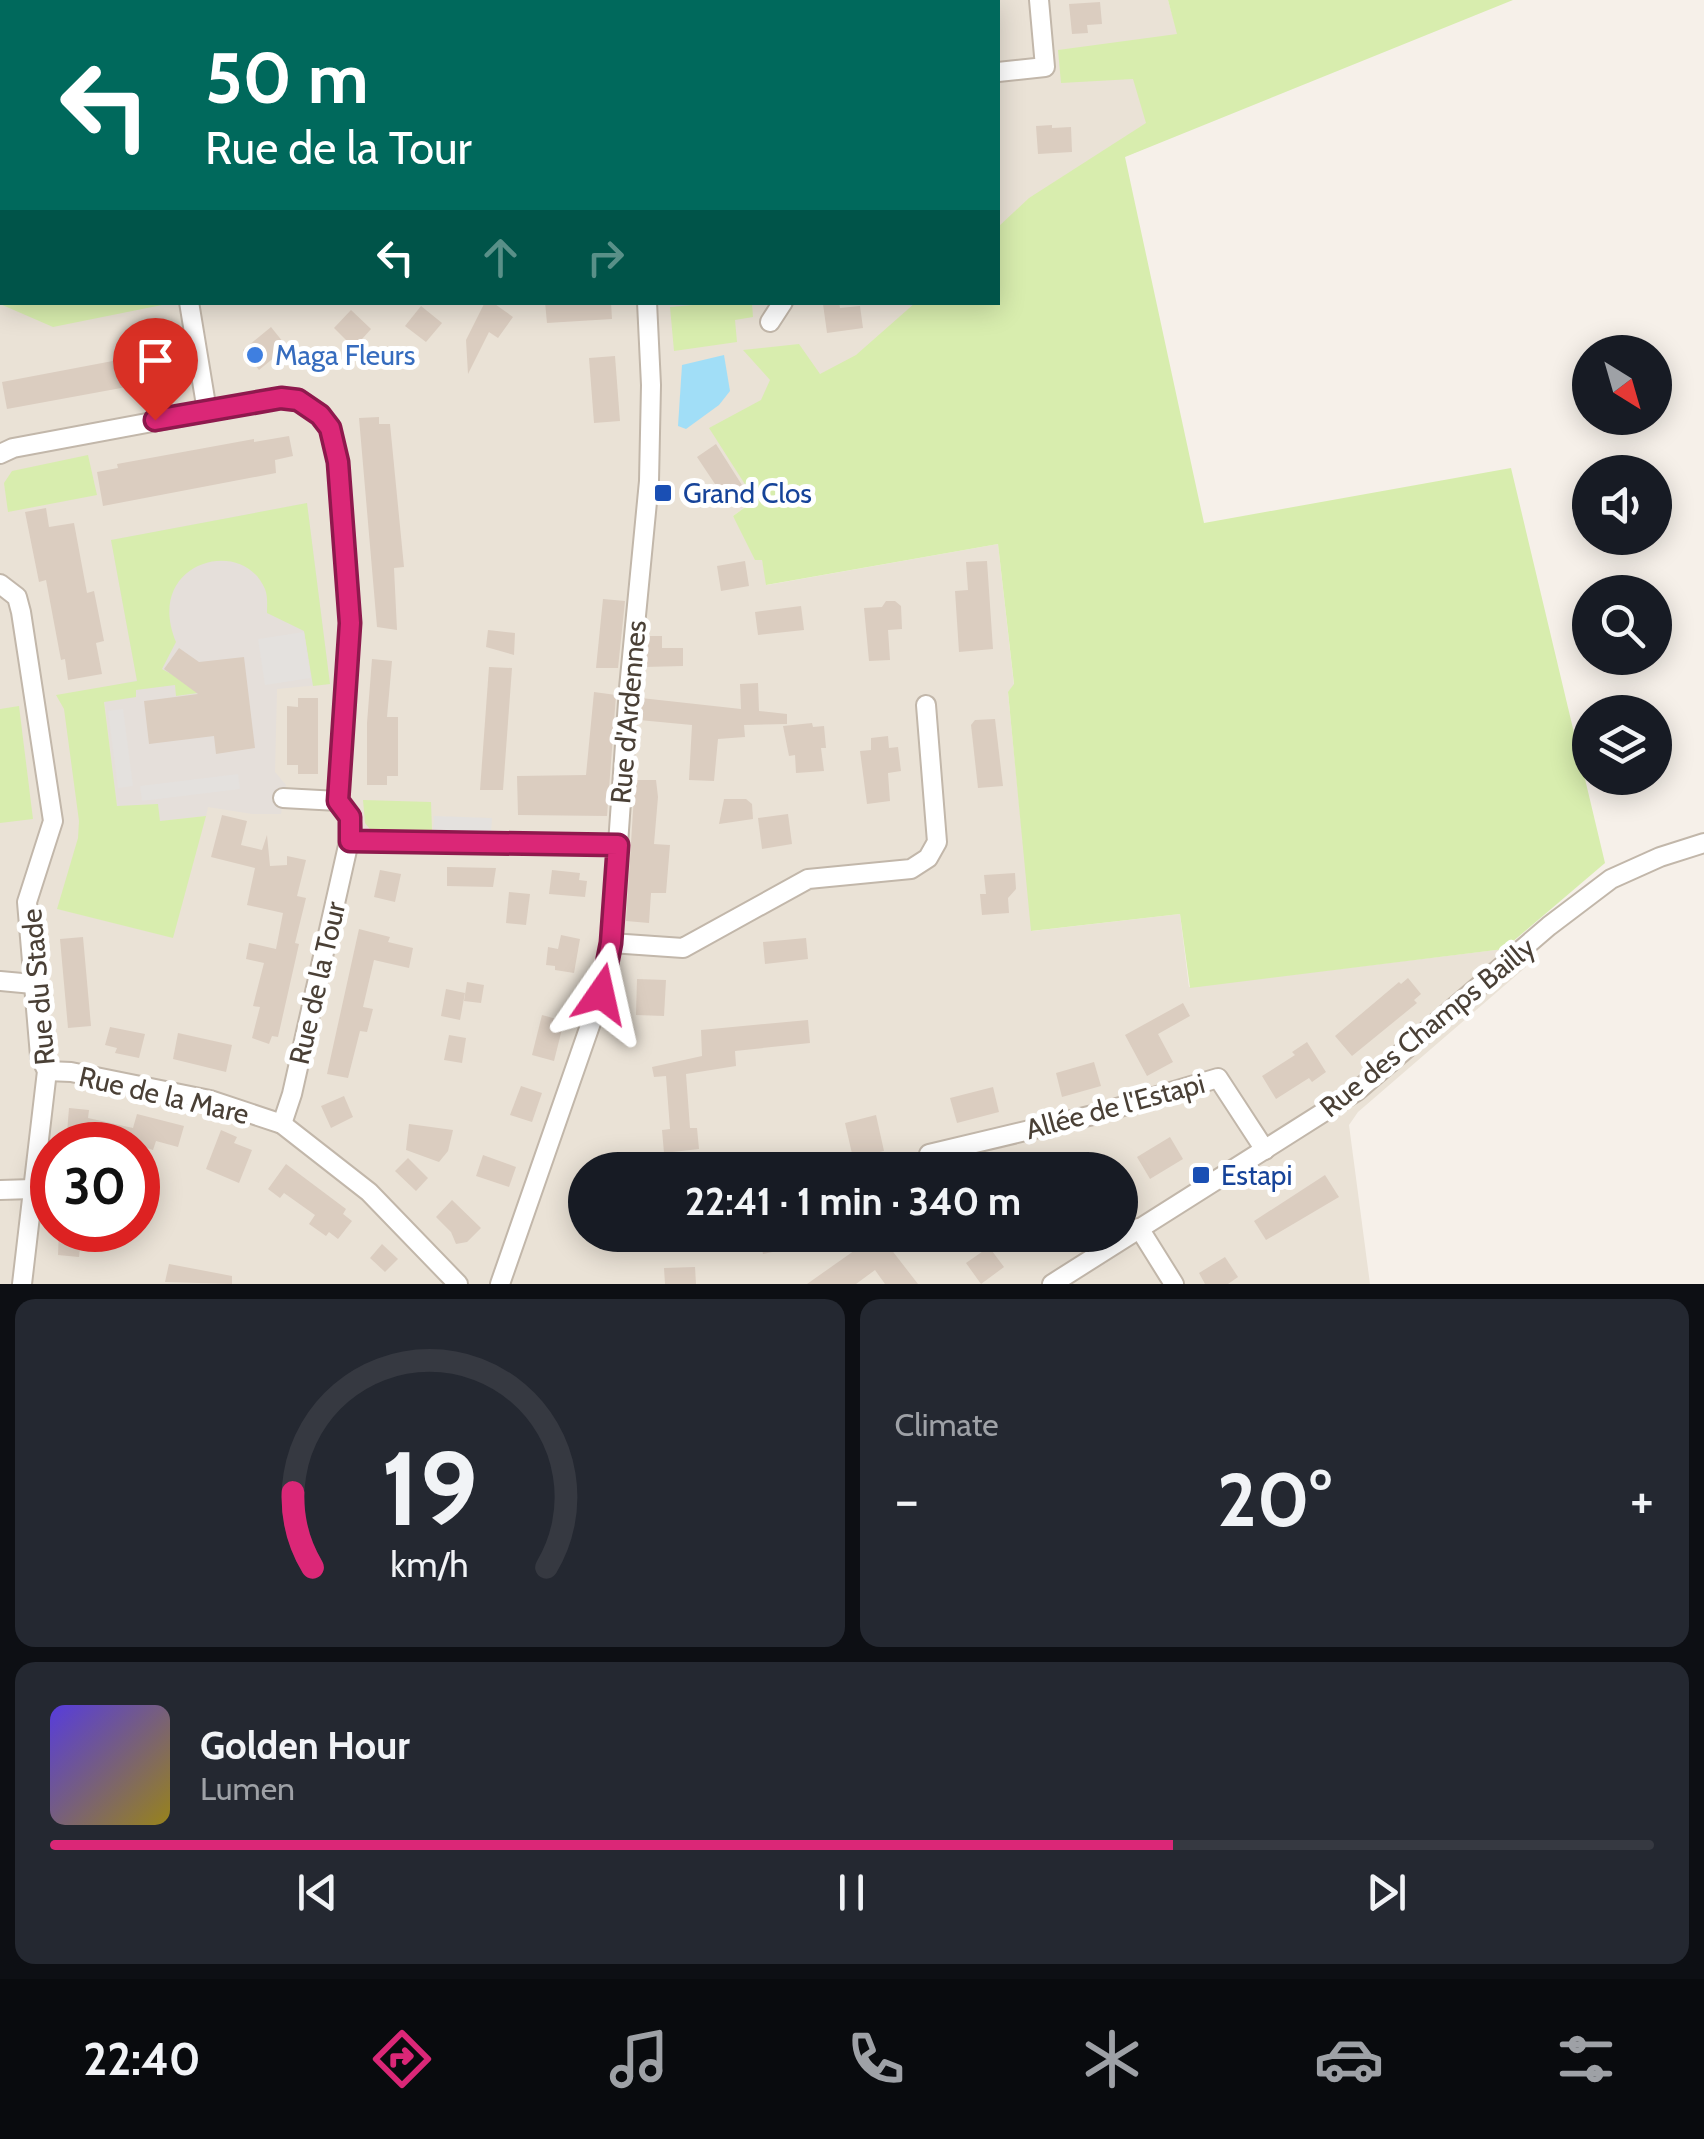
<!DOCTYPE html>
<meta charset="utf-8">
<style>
body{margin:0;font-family:Cabin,sans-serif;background:#242831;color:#f1f3f6;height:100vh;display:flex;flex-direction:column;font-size:38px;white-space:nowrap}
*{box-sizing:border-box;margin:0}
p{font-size:32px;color:#9ea1a6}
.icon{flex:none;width:55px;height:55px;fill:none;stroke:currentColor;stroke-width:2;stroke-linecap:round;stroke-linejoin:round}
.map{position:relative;height:1284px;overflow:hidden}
.drawer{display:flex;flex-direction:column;gap:15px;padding:15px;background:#0d0f14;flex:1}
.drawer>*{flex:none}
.top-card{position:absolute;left:0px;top:0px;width:1000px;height:305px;box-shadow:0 5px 25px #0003;background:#00695c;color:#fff;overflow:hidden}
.needle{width:65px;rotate:143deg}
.buttons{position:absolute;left:1572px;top:335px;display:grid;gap:20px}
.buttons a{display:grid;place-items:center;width:100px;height:100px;border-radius:50%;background:#171b24;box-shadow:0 5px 25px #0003;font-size:50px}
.speed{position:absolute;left:30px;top:1122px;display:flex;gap:20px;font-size:50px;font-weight:700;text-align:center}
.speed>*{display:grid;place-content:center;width:130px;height:130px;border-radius:50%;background:#171b24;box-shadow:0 5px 25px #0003;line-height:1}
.speed .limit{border:15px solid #d22;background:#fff;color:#111}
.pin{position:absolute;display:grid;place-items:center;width:85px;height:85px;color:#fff;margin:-102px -42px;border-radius:50% 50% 50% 0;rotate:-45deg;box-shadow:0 0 10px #0007}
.pin .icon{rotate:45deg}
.me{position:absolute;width:110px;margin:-55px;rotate:11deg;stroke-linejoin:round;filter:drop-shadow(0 0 8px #0008)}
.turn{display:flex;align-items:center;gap:35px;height:210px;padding:0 40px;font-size:45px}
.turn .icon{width:130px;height:130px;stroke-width:2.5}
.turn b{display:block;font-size:70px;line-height:85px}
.lanes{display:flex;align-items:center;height:95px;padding:0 40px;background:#0003;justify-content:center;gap:50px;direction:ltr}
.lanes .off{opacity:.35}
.big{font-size:75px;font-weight:700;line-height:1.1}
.drawer .card{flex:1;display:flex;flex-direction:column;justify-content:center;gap:15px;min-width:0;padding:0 35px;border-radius:20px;background:#242831}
.drawer .dial{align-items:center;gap:0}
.dial svg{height:260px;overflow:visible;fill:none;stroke:#363941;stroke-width:7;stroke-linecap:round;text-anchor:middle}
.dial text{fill:#f1f3f6;stroke:none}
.song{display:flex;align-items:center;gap:30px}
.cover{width:120px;height:120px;border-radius:15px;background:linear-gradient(135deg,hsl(250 70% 55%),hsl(50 70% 35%))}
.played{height:10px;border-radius:5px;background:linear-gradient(90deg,#db2777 70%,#363941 70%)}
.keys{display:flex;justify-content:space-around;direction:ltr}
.heat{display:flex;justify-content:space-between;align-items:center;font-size:55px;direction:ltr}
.drawer .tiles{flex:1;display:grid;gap:15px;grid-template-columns:1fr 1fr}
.card:last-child{grid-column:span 2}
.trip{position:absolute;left:568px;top:1152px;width:570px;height:100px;border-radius:50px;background:#171b24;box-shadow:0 5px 25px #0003;font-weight:700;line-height:100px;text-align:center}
.menu{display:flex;height:160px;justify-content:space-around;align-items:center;background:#090b0e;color:#9ea1a6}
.menu .icon{width:70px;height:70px}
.menu .active{color:#db2777}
.menu b{font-size:45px;color:#f1f3f6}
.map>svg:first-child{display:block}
.residential{fill:#eae2d6;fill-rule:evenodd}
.industrial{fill:#e5dfda}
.green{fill:#d8edae}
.parking{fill:#e4e1de}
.water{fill:#a1def7}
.building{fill:#dbcdc0}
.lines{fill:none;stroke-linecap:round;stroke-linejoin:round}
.minor-casing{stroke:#c2b7aa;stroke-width:22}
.minor{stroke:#fff;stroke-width:18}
.route-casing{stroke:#8e194d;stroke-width:25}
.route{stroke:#db2777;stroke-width:18}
.shop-dot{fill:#3f7fe0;stroke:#fff;stroke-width:4}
.transit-dot{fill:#1a4fb4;stroke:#fff;stroke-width:4}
.labels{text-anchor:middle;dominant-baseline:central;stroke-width:10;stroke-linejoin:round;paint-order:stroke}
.shop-label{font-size:28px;fill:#366cbe;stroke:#fff;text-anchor:start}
.transit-label{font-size:28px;fill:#164399;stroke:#fff;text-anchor:start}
.street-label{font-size:28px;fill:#4a4036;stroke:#fff}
</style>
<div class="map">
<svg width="1704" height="1284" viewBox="0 0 1704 1284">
<rect width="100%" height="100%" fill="#f6f0e9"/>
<!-- residential -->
<path class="residential" d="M0,0h1168l36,124 -80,33 -126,88v-243h-996v300l934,1 -48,44 -168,96 35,57 -22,16 29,43 5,26 231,-41 16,141 -6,8 24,238 148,-17 9,73 315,-38 22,18 -168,145 -9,13 21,159h-1370zM52,1145h86v85h-86zM585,1170h535v65h-535z"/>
<!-- industrial -->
<path class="industrial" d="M307,503l23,181 -53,5 -2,83 11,13 -5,29h-29l-44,-7 -2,9 -46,5 -43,-14 -14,-119 34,-8 -26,-140z"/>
<!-- green -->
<g class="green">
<path d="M1168,0h345l-388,157 79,366 307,-55 94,395 -101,86 -314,39 -10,-74 -149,17 -23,-239 6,-8 -16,-140 -232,41 -4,-25h-7l-22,-44 22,-16 -46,-72 52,-28 9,-20 -27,-30 56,-6 21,30 36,-19 59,-52 83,-1v-75l31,-29 117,-75 -13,-44 -72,4 -3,-33 119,-16z"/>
<path d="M2,269v33l165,2 -114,23 -53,-23z"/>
<path d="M716,303h36l1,14 -18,3 2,22 -63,9 -4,-44z"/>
<path d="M88,455l9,40 -89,17 -4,-29 8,-12z"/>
<path d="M307,503l23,181 -17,2 -9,-55 -37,-18c0,-6 1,-17 -2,-24 -23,-55 -122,-26 -89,53l-14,27 43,23 -29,4 -1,-11 -39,5v7l-32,5 13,104 41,-2 2,17 46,-5 -33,122 -116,-29 21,-71 1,-17 -15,-112 -8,-14 81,-14 -26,-141z"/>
<path d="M19,706l14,113 -33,4v-114z"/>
<path d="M363,800l68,2 1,28 -62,-1 -5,-6z"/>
</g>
<!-- parking -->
<g class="parking">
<path d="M304,632l7,46 -46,7 -7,-46z"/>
<path d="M123,709l10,77 -15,2 -10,-77z"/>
<path d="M238,774l2,15 -98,12 -2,-15z"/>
<path d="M434,816l58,2 -1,15 -58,-2z"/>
</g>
<!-- water -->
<path class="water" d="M724,355l6,36 -11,14 -33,24 -8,-3 4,-61z"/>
<!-- building -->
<g class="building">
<path d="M1100,2l2,22 -15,1 1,8 -16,1 -3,-30z"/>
<path d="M1052,125v3l19,-1 1,25 -34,2 -2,-28z"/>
<path d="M485,302h7l21,15 -15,21 -9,-6 -21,42 -2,-34z"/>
<path d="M545,302h66l1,17 -65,4z"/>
<path d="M839,302l1,6 20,-2 3,22 -36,5 -4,-29z"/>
<path d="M421,306l21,17 -16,19 -21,-16z"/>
<path d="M351,310l20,19 -17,19 -20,-20z"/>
<path d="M271,327l16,20 -28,23 -16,-20z"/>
<path d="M176,349l5,28 -174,32 -5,-27z"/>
<path d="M615,356l5,65 -26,2 -5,-65z"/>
<path d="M379,417v7h11l14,143 -10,1 3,62 -20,-3 -18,-209z"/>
<path d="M289,436l4,20 -18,4 1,13 -173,33 -6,-34 21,-4 -1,-4 137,-25v3z"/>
<path d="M716,444l31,49 -16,10 -7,-11 -3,1 -24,-36z"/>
<path d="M46,508l3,19 25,-4 13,70 7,-2 10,50 -8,2 6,31 -34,6 -3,-21 -4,1 -15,-80 -7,2 -14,-70z"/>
<path d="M745,561l4,25 -28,5 -4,-25z"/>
<path d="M987,561l6,88 -34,3 -4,-61 13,-1 -2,-28z"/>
<path d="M603,599l22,2 -7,67h-22z"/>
<path d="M886,601h9l6,5 1,23 -14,1 2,30 -21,1 -5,-53 18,-1z"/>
<path d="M801,606l3,24 -46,5 -3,-23z"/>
<path d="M488,630l27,3 -1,22 -28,-8z"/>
<path d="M647,636h15v12h21v18l-39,1z"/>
<path d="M179,648l20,14 45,-5 11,91 -39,6 -2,-18 -65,8 -5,-43 54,-7 -34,-25z"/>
<path d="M372,659l20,2 -5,56h11v59h-11v9h-20v-62z"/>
<path d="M489,667l23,1 -9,122h-23z"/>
<path d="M758,683l1,28 28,3v10l-43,1 1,12 -27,2 -4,42 -25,-1 3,-55 -53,-5 2,-22 100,11 -1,-25z"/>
<path d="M594,692l22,3 -9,121 -89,-1 -1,-39 69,-1z"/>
<path d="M298,698h20v76h-20v-9h-11v-59l11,1z"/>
<path d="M995,719l8,67 -25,2 -7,-63 4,-5z"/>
<path d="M812,723l1,4 11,-1 2,22h-5l3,23 -28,2 -1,-18 -6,1 -6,-30z"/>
<path d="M888,736l1,12 9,-1 3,24 -13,2 2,28 -23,3 -7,-53 11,-1v-12z"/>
<path d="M635,780h21l2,17 -4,47 16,1 -4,48h-15l-2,30 -23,-2z"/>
<path d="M724,799h22l6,5 1,15 -34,5z"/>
<path d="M788,814l4,30 -30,5 -4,-31z"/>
<path d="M222,815l25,6 -6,24 21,5 5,-15 3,31 17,-1v-9l19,4 -9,36 9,2 -11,45 4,1 -21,93 -6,-1 -3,8 -17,-6 8,-31 -7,-1 11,-43 -18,-4 3,-16 27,6 7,-36 -36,-8 8,-37 -44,-11z"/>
<path d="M447,867l49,1 -3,19 -46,-1z"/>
<path d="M380,870l21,4 -6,28 -21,-5z"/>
<path d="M552,870l28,3 -1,7 8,1 -2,16 -36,-3z"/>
<path d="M1015,873l1,16 -8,9 1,15 -27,2 -2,-21h6l-2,-19z"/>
<path d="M509,892l21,2 -4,31 -20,-2z"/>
<path d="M359,929l31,8 -2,5 25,6 -4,20 -35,-8 -11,47 10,2 -6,23 -7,-1 -12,47 -21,-4z"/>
<path d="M561,935l19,4 -6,34 -19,-3v-4l-9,-1 2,-18 10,2z"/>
<path d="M83,937l8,89 -23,2 -8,-89z"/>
<path d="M806,938l2,21 -43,5 -2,-22z"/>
<path d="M1408,978l13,16 -7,6 3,3 -65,53 -17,-20 64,-54 2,2z"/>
<path d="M637,979l29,1 -2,36 -28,-1z"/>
<path d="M467,982l17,3 -3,18 -17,-2z"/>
<path d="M446,989l19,4 -5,27 -19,-4z"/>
<path d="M1183,1003l7,13 -32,18 15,28 -26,14 -22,-41z"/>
<path d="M542,1015l22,6 -10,40 -22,-6z"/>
<path d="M808,1020l2,23 -75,8 1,15 -50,8 4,54h7l2,21 -35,4 -2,-23 8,-1 -4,-53 -12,1 -2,-10 50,-11 -1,-26z"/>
<path d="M110,1027l35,7 -6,24 -24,-5 2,-5 -12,-3z"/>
<path d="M178,1033l54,12 -6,27 -53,-13z"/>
<path d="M449,1035l17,3 -4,25 -18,-3z"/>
<path d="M1307,1042l19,30 -14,10 -3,-4 -33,21 -14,-23 33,-21 -3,-3z"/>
<path d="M1094,1062l7,24 -39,11 -6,-24z"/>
<path d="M521,1086l21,7 -10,29 -22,-7z"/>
<path d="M993,1087l6,25 -42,11 -7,-25z"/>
<path d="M344,1096l9,21 -22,11 -10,-22z"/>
<path d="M69,1108l20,2 -1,8 45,10 4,-14 47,12 -6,21 -22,-6 -3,9 -15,-5 -52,-3v3h-20z"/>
<path d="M876,1115l8,36 -31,7 -8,-35z"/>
<path d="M409,1124l44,6 -5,21 -9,11 -33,-12z"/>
<path d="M221,1130l16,7 -3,6 18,7 -13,33 -33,-14z"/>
<path d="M1170,1137l13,22 -33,20 -13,-22z"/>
<path d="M483,1155l33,12 -7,20 -33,-11z"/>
<path d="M408,1158l20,20 -12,13 -21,-20z"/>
<path d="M286,1164l60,45 -3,5 9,7 -14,18 -9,-7 -3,4 -17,-12 6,-9 -31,-22 -4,5 -12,-9z"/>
<path d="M1325,1175l14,22 -73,43 -12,-19z"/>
<path d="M452,1200l29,28 -14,14 -11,2 -5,-12 -15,-15z"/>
<path d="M59,1230h23l-3,27 -21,-2z"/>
<path d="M759,1235h61v7l-57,12z"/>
<path d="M871,1235h9l38,49h-33l-10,-14 -19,14h-49l51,-36 -2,-2z"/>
<path d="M382,1244l16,15 -13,13 -15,-14z"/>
<path d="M989,1247l15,20 -23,17 -15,-21z"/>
<path d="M1225,1257l13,20 -10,7h-23l-6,-11z"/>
<path d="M169,1264l63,12v8l-67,-2z"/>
<path d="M695,1267l1,17h-31l-1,-16z"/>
</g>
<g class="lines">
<defs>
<g id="minor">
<path d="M88,0v2"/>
<path d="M355,0v2"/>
<path d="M524,0l1,2"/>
<path d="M617,0l1,2"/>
<path d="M759,0v2"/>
<path d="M998,72l47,-5 -6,-67"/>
<path d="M0,125l2,-2"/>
<path d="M189,302l18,109"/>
<path d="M770,322l13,-20"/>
<path d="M0,454l13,-6 268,-50 17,1 22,16 10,13 8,34 12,161 -12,178"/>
<path d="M0,584l17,13 4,15 32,209 -26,81 13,154 7,15 -25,213"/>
<path d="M350,841l268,4"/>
<path d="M611,943l72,5 125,-69 103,-10 17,-11 9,-16 -11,-137"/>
<path d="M0,981l33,3"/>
<path d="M47,1071l24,1 139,28 72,24 87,68 89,92"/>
<path d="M282,1124l10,-30 60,-266 -2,-11 -12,-16 -55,-3"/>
<path d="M929,1154l164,-39 125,-37 47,72"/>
<path d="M0,1190l33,-1"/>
<path d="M1139,1228l35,56"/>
<path d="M500,1284l101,-290 10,-51 18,-255 20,-207 2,-96 -4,-83"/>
<path d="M1052,1284l305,-193 192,-165 62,-47 49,-22 44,-14"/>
</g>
</defs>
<!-- minor casing -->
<use href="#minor" class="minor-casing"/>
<!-- minor -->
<use href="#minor" class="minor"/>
</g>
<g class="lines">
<defs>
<path id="route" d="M155,420l126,-22 17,2 22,15 10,13 8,34 12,161 -12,178 12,16v24l268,4 -7,98 -10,51"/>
</defs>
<!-- route casing -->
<use href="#route" class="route-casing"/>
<!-- route -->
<use href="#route" class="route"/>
</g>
<!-- markers -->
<circle class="shop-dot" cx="255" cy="355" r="10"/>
<g class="transit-dot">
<rect x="653" y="483" width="20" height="20" rx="5"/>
<rect x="1191" y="1165" width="20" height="20" rx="5"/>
</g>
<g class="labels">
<!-- shop labels -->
<g class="shop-label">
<text x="275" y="355">Maga Fleurs</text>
</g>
<!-- transit labels -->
<g class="transit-label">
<text x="683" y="493">Grand Clos</text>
<text x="1221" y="1175">Estapi</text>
</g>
<!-- street labels -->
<g class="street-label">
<text transform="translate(628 712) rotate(-85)">Rue d'Ardennes</text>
<text transform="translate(317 983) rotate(-77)">Rue de la Tour</text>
<text transform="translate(38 987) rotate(-95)">Rue du Stade</text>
<text transform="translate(1427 1027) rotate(-39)">Rue des Champs Bailly</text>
<text transform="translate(164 1095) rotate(13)">Rue de la Mare</text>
<text transform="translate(1115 1106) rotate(-15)">Allée de l'Estapi</text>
</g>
</g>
</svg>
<div class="buttons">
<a><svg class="needle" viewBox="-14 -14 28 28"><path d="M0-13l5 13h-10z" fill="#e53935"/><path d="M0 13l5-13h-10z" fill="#9ea1a6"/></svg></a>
<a><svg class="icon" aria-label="sound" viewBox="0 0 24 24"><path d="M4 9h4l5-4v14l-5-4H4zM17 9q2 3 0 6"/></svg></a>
<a><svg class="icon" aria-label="search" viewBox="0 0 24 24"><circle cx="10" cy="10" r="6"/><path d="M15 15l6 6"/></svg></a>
<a><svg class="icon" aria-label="layers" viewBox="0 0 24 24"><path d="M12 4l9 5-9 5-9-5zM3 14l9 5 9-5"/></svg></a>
</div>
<div class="speed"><div class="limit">30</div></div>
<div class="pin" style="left:155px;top:420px;background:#d93025"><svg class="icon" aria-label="arrive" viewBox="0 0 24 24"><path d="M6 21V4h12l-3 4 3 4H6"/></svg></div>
<svg class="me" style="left:601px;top:994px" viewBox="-20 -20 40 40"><path d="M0-17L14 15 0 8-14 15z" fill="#db2777" stroke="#fff" stroke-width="4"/></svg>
<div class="trip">22:41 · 1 min · 340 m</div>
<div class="top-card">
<div class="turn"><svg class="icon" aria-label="left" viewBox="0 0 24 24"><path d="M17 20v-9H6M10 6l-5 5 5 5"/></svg><div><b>50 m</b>Rue de la Tour</div></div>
<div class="lanes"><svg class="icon" aria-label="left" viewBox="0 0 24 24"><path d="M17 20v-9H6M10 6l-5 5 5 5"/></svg><svg class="icon off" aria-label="ahead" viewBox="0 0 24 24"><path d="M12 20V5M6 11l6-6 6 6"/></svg><svg class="icon off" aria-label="right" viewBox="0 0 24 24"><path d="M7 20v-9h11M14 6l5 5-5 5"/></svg></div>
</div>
</div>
<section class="drawer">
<div class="tiles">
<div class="card dial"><svg viewBox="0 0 100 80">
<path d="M14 69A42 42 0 1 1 86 69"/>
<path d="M14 69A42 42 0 0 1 8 46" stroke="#db2777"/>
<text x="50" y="56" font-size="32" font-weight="700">19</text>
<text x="50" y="72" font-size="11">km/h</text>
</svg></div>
<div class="card"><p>Climate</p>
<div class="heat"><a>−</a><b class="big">20°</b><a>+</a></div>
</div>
<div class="card">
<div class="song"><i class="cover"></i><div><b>Golden Hour</b><p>Lumen</p></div></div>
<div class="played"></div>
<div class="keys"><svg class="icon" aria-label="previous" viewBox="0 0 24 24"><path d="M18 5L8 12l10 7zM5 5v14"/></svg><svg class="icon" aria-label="pause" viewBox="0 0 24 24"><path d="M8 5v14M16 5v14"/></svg><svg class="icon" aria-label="next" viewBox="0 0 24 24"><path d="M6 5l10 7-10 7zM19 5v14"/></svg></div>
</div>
</div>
</section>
<nav class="menu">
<b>22:40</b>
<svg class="icon active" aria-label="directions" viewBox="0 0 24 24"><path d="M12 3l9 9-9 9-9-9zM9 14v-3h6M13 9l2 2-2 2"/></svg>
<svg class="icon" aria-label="music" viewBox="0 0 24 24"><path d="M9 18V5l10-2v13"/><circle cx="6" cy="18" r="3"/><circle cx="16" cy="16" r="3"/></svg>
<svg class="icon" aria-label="phone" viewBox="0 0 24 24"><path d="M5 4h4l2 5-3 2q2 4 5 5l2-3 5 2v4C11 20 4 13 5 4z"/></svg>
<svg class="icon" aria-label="climate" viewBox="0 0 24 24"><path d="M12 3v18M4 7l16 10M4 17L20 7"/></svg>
<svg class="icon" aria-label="car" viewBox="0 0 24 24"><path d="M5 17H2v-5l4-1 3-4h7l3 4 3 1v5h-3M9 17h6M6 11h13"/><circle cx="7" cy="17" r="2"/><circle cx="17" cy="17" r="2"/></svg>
<svg class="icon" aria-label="filters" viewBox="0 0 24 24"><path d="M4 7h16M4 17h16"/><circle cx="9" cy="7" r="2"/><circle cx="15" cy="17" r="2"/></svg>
</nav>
